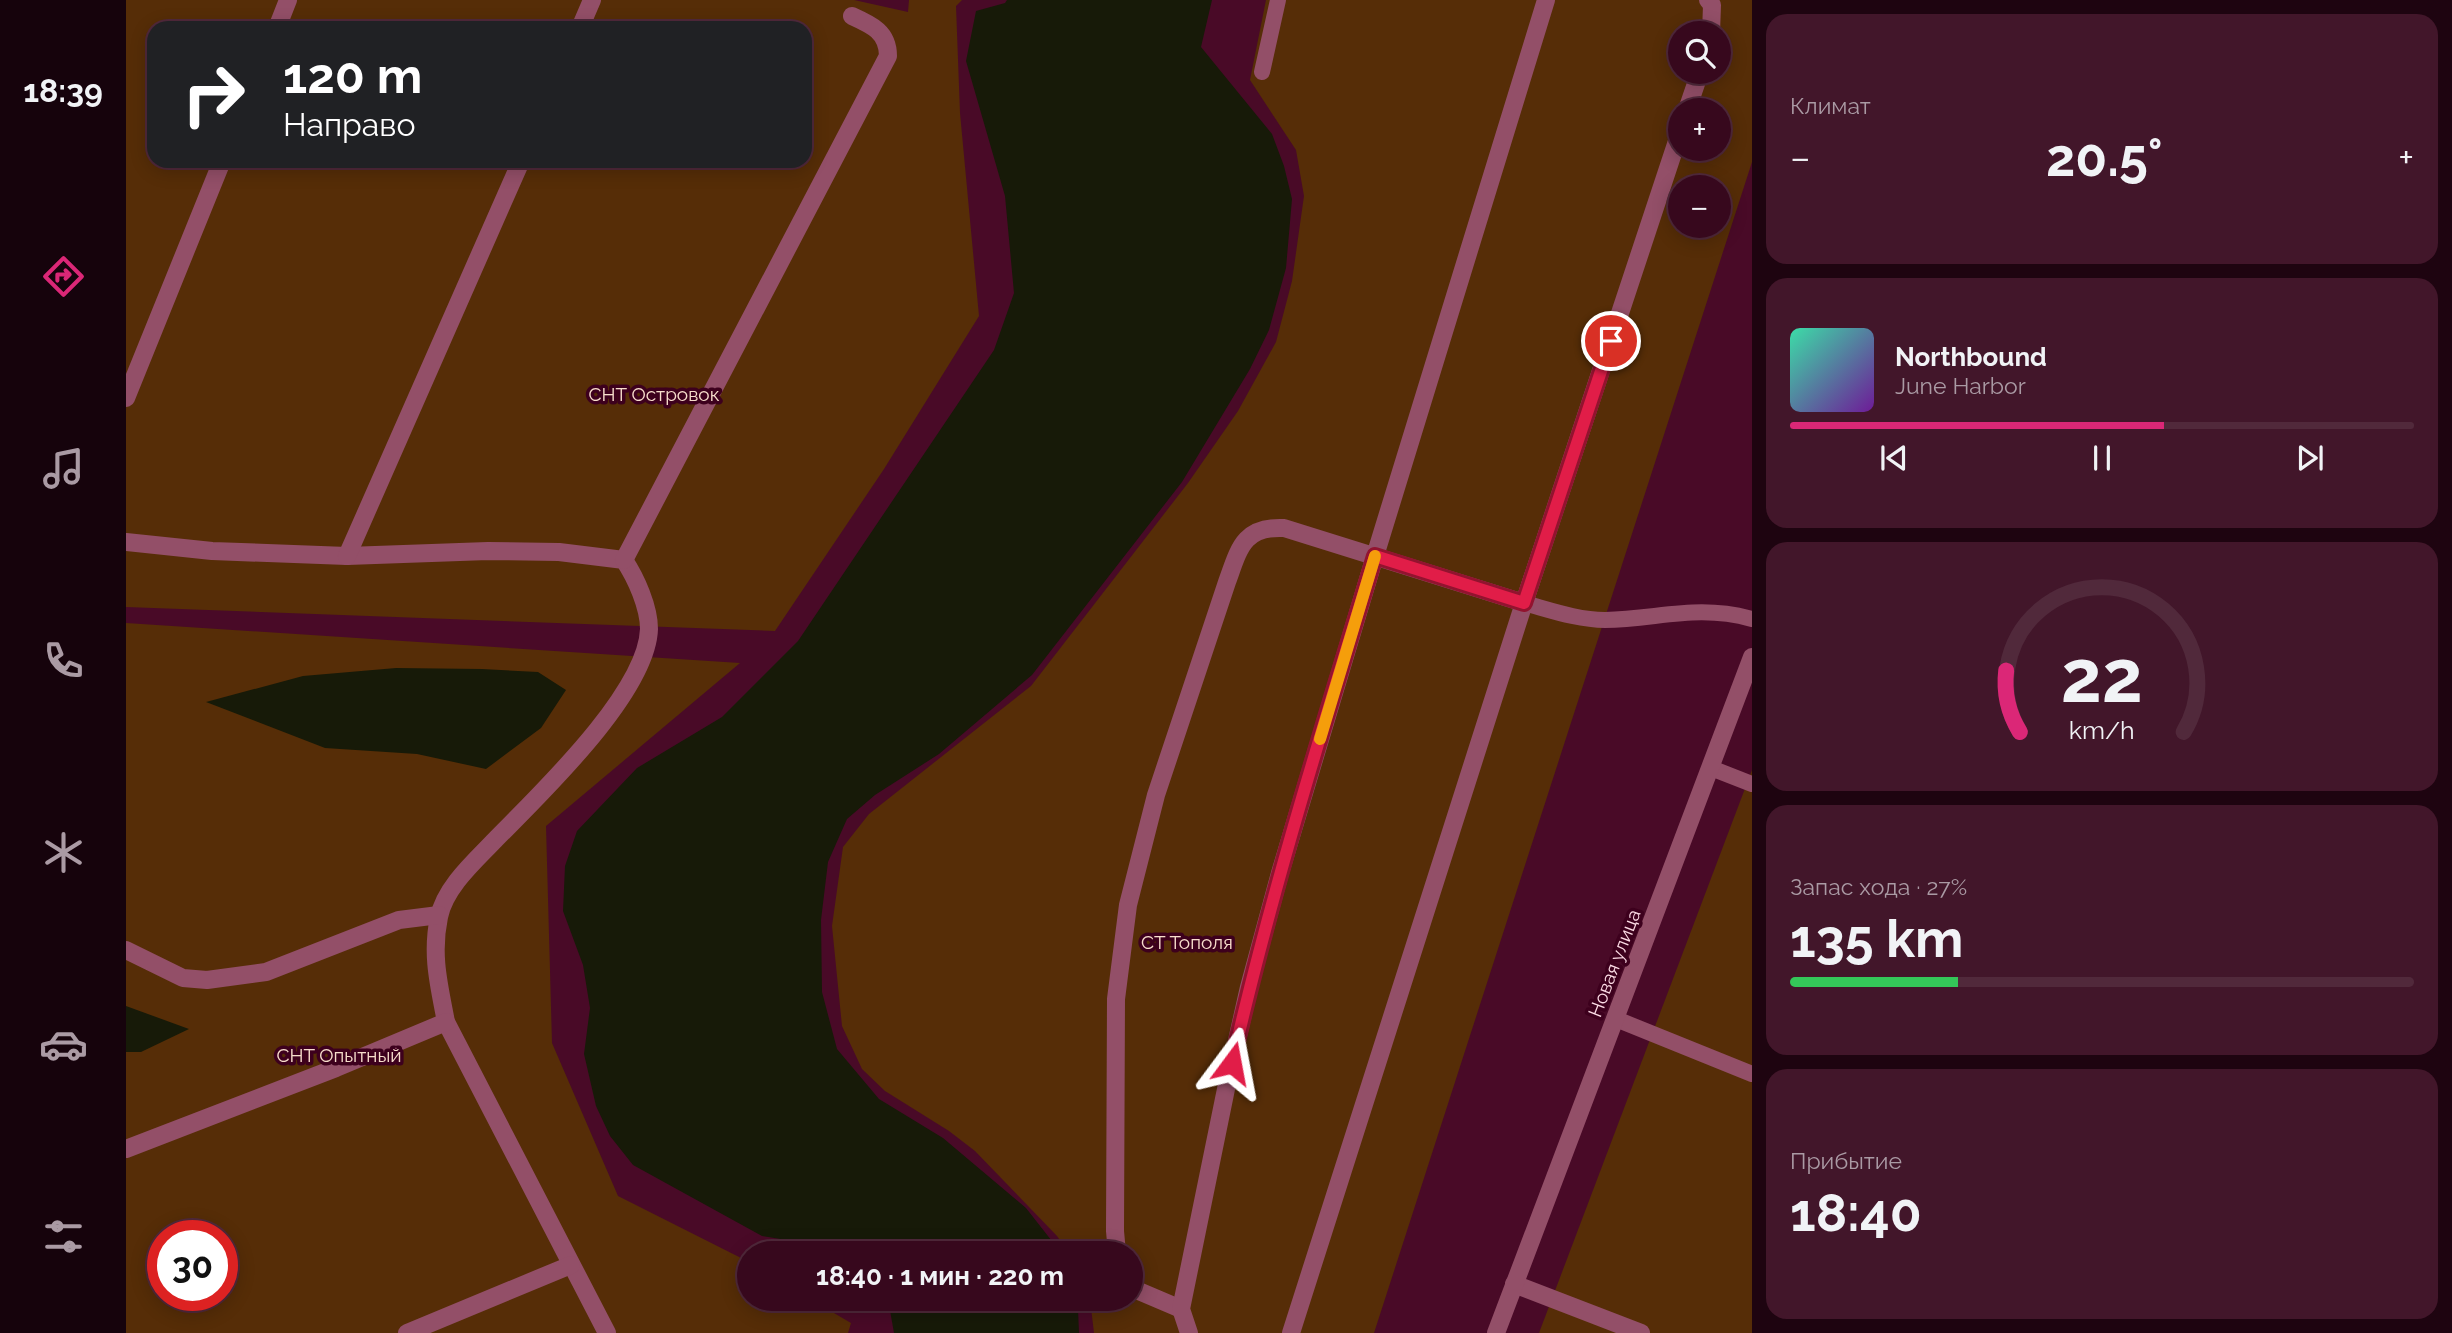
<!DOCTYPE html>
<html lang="ru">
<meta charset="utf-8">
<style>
body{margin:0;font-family:Raleway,sans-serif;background:#42162a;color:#f1f3f6;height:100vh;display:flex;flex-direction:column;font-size:26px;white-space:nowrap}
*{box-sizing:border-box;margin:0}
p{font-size:23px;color:#aa9aa4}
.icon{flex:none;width:38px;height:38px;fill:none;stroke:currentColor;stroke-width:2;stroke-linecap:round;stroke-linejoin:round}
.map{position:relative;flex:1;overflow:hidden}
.sheet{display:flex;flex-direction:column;gap:14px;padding:14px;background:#1e0410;width:700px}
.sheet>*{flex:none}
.top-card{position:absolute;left:21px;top:21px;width:665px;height:147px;border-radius:21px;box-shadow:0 4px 18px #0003,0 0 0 2px #51293b;background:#202124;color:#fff;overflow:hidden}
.controls{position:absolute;left:1542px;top:21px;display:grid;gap:14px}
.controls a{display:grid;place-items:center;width:63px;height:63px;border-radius:50%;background:#37081d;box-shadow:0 4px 18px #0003,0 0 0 2px #51293b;font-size:35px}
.speed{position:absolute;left:21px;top:1220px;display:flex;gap:14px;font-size:35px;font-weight:700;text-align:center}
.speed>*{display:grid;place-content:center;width:91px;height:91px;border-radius:50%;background:#37081d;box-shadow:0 4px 18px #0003,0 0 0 2px #51293b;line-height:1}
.speed .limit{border:10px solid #d22;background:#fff;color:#111}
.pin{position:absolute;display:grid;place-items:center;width:60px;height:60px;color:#fff;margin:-30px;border:4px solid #fff;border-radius:50%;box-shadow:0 2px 7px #0007}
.me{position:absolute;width:77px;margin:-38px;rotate:13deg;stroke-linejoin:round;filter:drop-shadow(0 0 5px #0008)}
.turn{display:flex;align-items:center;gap:24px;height:147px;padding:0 21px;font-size:32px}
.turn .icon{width:91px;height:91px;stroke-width:2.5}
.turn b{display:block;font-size:49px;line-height:60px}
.big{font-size:52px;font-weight:700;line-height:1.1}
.sheet .widget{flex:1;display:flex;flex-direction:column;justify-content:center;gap:10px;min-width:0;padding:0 24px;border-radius:21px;background:#42162a}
.sheet .dial{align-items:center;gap:0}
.dial svg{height:182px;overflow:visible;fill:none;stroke:#51293b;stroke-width:7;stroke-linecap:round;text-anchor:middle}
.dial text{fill:#f1f3f6;stroke:none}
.song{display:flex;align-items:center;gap:21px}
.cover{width:84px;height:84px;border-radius:10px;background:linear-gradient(135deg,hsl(160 70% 55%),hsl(280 70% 35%))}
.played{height:7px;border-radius:4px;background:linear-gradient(90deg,#db2777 60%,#51293b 60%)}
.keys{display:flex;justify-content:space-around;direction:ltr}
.heat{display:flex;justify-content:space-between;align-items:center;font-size:38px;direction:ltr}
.charge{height:10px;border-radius:5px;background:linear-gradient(90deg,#34c759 27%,#51293b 0)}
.trip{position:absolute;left:611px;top:1241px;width:406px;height:70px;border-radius:35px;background:#37081d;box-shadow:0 4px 18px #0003,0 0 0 2px #51293b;font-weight:700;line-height:70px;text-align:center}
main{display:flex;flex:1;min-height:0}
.tabs{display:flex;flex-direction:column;width:126px;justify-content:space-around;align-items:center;background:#16030c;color:#aa9aa4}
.tabs .icon{width:49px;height:49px}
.tabs .current{color:#db2777}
.tabs b{font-size:32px;color:#f1f3f6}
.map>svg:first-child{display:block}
.green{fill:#562d07;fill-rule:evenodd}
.water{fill:#171a08}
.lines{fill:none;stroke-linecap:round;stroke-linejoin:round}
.service{stroke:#934f68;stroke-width:16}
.minor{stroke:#934f68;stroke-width:18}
.tertiary{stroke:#934f68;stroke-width:18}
.route-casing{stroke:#92132f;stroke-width:18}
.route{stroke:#e11d48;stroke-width:12}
.slow{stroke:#f59e0b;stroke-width:12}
.labels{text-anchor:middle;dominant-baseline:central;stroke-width:7;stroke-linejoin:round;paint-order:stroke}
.park-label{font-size:19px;fill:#f8decc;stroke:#3d001d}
.street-label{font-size:19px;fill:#fedde7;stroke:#3d001d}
</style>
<main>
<nav class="tabs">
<b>18:39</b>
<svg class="icon current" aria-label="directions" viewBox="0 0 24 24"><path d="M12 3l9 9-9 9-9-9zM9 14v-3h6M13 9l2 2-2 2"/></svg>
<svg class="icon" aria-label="music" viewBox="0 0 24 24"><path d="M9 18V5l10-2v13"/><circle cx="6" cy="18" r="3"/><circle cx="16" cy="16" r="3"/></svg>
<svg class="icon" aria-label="phone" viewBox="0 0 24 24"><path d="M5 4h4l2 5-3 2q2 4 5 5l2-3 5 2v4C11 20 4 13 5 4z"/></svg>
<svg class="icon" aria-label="climate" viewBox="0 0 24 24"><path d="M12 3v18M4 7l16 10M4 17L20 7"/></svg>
<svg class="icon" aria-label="car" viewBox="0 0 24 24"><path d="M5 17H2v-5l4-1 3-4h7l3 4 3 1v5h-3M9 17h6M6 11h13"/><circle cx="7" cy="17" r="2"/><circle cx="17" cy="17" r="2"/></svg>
<svg class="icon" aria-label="filters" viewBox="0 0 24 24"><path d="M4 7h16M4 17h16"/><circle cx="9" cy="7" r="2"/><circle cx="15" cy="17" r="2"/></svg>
</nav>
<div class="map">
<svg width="1626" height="1333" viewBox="0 0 1626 1333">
<rect width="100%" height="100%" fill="#490a27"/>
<!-- green -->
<g class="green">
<path d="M0,0h728l54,12 1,-12h53l-6,6 4,107 19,203 -95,153 -109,162 -649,-24zM28,28h651v133h-651z"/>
<path d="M1140,0h486v162l-378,1171h-280l-4,-34 40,-1v-45h-61l-12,-17 -82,-85 -26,-20 -64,-40 -23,-22 -20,-43 -10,-100 11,-79 26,-33 162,-128 157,-203 50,-72 38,-69 16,-61 12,-85 -8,-46 -46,-70zM1554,33h38v39h-38zM1554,110h38v39h-38zM1554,187h38v39h-38z"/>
<path d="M0,623l614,40 -194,163 6,217 66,153 131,66v36l61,1 41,24 -3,10h-722zM37,1236h59v59h-59z"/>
<path d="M1626,770v563h-213z"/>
</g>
<!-- water -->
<g class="water">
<path d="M881,0h205l-11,47 71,87 12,32 8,33 -6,69 -17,62 -19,39 -68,113 -150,193 -93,79 -64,41 -28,24 -19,43 -7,58 1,72 15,57 42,50 64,39 83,70 29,37 3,8h-210l-12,-5 -74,-12 -129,-71 -23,-29 -14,-30 -12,-52 6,-46 -7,-43 -20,-54 2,-45 12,-35 60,-63 85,-51 76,-76 196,-291 20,-57 -9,-97 -39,-135 10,-50 29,-8z"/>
<path d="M270,668l86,1 56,3 28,18 -25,38 -55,41 -69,-15 -92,-6 -119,-46 97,-26z"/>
<path d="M0,1006l63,23 -48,23h-15z"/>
<path d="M762,1299h186l4,10 1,24h-185z"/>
</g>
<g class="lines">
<!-- service -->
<g class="service">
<path d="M1136,72l16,-72"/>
<path d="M1398,603c26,7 54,17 81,17 54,-1 92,-16 147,-1"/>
<path d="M1585,768l41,16"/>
<path d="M1490,1019l136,55"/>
</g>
<!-- minor -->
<g class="minor">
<path d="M1582,0l4,5 -1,28"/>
<path d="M151,28l11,-28"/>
<path d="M454,28l12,-28"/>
<path d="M1561,110l13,-38"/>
<path d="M0,398l96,-237"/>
<path d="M0,542l86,9 135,5 141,-5 71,1 65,8c12,18 25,47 25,69 -2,64 -110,166 -154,211 -20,21 -50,47 -56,77 -8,38 0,68 7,105l161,311"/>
<path d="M221,556l174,-395"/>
<path d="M498,560l264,-504c0,-24 -16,-31 -36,-40"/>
<path d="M0,950l57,28 24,2 59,-8 133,-52 40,-5"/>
<path d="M0,1149l210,-81 110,-46"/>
<path d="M991,1253l-2,-22 1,-232 12,-94 28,-110 71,-213c12,-33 16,-56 57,-54l240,75"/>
<path d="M1388,1284l127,49"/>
<path d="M1004,1285l4,4 47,20"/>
<path d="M281,1333l164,-68"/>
<path d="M1063,1333l-8,-24 45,-220 23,-102 31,-114 95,-317 171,-556"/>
<path d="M1165,1333l233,-730 156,-471"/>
</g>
<!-- tertiary -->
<path class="tertiary" d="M1370,1333l256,-676"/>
</g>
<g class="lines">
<defs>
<path id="route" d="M1106,1063c39,-171 92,-339 143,-507l149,47 87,-262"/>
</defs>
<!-- route casing -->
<use href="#route" class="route-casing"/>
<!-- route -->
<use href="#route" class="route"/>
<!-- slow -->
<path class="slow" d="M1194,739l55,-183"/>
</g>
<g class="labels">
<!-- park labels -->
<g class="park-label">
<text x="528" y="394">СНТ Островок</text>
<text x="1061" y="942">СТ Тополя</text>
<text x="213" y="1055">СНТ Опытный</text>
</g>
<!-- street labels -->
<g class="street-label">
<text transform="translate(1488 963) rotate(-69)">Новая улица</text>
</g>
</g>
</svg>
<div class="controls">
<a><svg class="icon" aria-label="search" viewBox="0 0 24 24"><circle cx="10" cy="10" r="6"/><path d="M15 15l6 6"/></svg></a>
<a>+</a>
<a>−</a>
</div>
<div class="speed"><div class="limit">30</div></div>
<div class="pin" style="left:1485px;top:341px;background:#d93025"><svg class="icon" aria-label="arrive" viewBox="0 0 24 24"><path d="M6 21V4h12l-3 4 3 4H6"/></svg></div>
<svg class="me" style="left:1106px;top:1063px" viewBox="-20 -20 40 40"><path d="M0-17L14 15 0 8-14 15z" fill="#e11d48" stroke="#fff" stroke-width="4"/></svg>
<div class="trip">18:40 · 1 мин · 220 m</div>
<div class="top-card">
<div class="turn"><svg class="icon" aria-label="right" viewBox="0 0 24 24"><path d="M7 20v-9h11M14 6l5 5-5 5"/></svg><div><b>120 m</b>Направо</div></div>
</div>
</div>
<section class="sheet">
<div class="widget"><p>Климат</p>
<div class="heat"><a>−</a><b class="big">20.5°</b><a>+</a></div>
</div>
<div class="widget">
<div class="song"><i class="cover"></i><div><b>Northbound</b><p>June Harbor</p></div></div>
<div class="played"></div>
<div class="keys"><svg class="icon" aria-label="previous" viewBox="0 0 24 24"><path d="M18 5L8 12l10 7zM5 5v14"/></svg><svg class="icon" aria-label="pause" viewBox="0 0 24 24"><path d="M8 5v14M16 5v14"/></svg><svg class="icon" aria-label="next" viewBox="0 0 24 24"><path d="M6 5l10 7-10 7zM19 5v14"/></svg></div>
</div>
<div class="widget dial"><svg viewBox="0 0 100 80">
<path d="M14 69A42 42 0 1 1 86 69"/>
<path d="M14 69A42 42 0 0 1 8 42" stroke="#db2777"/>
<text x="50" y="56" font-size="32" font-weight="700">22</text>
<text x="50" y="72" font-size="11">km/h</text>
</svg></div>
<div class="widget"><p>Запас хода · 27%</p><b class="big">135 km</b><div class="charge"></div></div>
<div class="widget"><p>Прибытие</p><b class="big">18:40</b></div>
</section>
</main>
